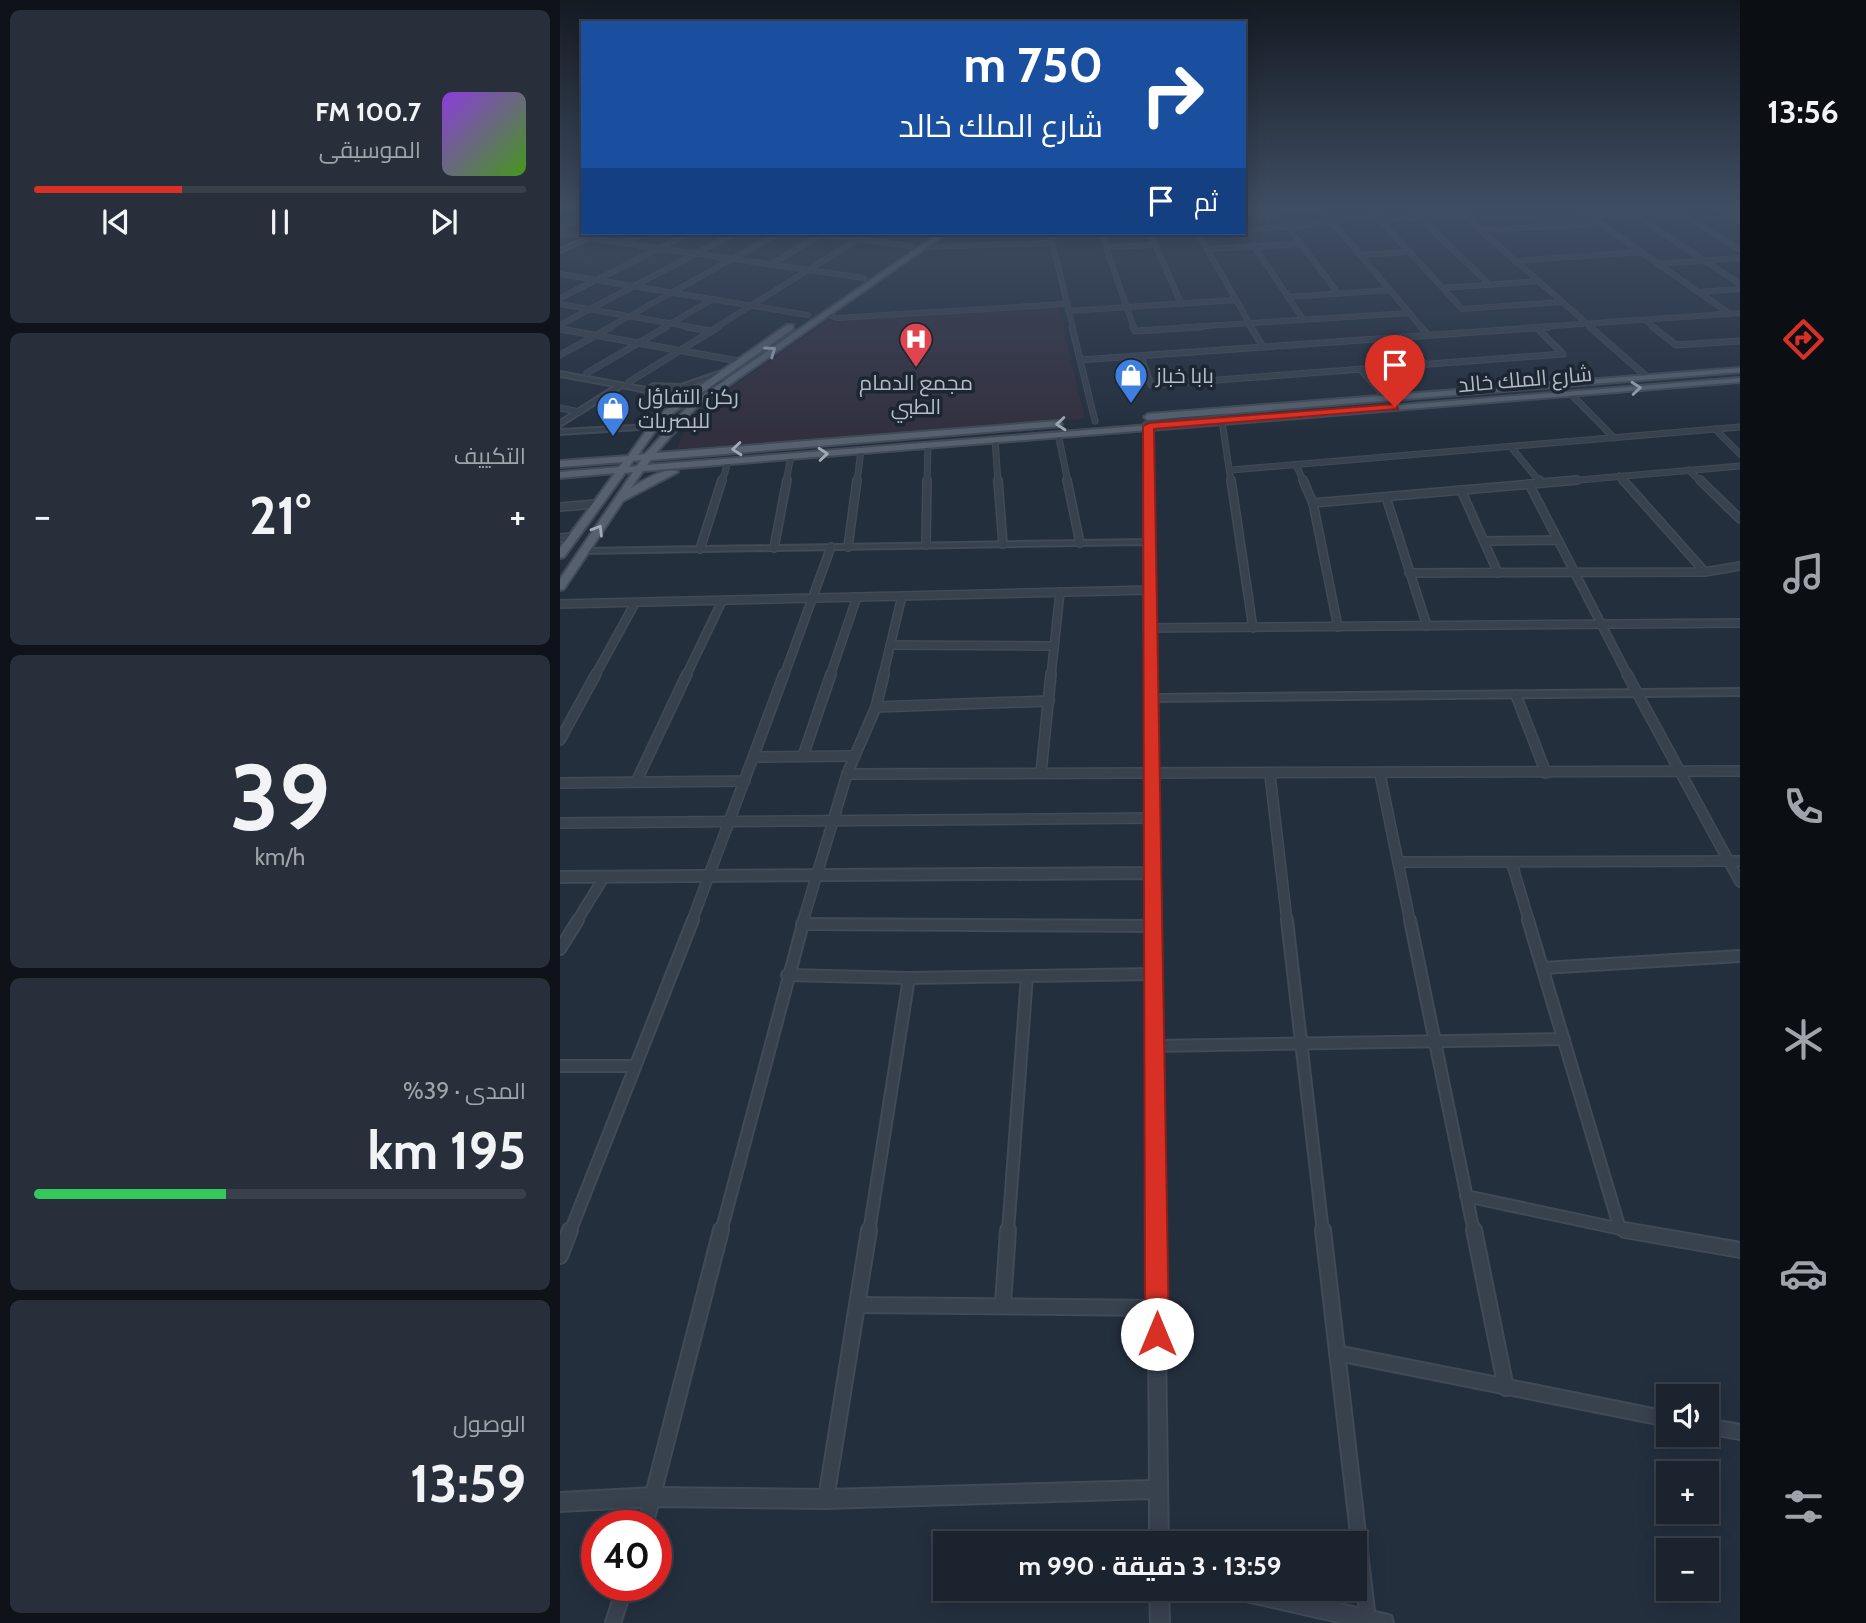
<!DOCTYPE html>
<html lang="ar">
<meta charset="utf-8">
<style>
body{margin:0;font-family:Cabin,Cairo,sans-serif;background:#282f3a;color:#f1f3f6;direction:rtl;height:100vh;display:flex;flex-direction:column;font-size:26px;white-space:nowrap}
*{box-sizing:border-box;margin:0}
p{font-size:23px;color:#a0a4aa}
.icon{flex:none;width:38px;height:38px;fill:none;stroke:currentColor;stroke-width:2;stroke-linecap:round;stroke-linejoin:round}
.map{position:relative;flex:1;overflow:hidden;direction:ltr}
.sheet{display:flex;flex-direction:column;gap:10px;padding:10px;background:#0f1319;width:560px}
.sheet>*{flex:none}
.guide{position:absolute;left:21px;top:21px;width:665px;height:214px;border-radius:0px;box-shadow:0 4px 18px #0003,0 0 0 2px #39404a;direction:rtl;background:#1a4fa0;color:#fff;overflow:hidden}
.buttons{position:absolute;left:1096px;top:1384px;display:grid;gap:14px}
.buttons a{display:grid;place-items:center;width:63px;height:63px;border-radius:0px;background:#1b232e;box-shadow:0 4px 18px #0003,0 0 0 2px #39404a;font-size:35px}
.speed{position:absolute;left:21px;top:1510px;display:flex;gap:14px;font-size:35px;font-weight:700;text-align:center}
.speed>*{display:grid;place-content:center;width:91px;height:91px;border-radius:50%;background:#1b232e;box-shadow:0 4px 18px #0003,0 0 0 2px #39404a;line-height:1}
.speed .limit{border:10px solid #d22;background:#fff;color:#111}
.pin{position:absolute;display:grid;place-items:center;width:60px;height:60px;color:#fff;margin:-72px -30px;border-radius:50% 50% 50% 0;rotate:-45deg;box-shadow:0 0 7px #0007}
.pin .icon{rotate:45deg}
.me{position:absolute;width:77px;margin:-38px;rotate:0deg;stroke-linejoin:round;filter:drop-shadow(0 0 5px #0008)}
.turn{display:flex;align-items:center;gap:24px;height:147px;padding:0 28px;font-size:32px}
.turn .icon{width:91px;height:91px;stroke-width:2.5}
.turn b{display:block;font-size:49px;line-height:60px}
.then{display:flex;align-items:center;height:66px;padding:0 28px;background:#0003;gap:14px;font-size:26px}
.big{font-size:52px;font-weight:700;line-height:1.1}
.sheet .widget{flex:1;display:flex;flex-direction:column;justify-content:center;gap:10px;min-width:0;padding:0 24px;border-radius:10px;background:#282f3a}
.sheet .dial{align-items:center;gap:0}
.dial b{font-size:91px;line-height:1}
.song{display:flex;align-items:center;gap:21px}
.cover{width:84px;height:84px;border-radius:10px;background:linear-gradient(135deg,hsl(270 70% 55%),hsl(100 70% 35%))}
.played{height:7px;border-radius:4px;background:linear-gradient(90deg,#d93025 30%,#39404a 30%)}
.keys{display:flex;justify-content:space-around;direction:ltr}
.heat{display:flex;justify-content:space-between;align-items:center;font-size:38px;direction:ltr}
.charge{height:10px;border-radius:5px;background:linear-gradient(90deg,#34c759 39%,#39404a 0)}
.trip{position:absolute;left:373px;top:1531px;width:434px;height:70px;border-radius:0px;background:#1b232e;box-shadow:0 4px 18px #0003,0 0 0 2px #39404a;font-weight:700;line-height:70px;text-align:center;direction:rtl}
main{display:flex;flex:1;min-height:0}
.tab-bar{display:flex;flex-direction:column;width:126px;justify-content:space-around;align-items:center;background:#0b0e12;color:#a0a4aa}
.tab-bar .icon{width:49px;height:49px}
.tab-bar .on{color:#d93025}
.tab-bar b{font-size:32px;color:#f1f3f6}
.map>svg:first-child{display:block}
.medical{fill:#32303f}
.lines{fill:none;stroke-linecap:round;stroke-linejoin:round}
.minor-far5-casing{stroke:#414a57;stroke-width:6}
.minor-far4-casing{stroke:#414a57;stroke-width:7}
.minor-far3-casing{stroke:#414a57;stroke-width:10}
.minor-far2-casing{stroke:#414a57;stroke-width:12}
.minor-far1-casing{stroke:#414a57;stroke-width:14}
.minor-casing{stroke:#414a57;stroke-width:18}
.tertiary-casing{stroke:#414a57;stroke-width:4}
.primary-casing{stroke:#414a57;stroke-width:4}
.minor-far5{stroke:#38414e;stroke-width:4.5}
.minor-far4{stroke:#38414e;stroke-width:5}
.minor-far3{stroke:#38414e;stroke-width:7}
.minor-far2{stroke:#38414e;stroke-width:9}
.minor-far1{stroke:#38414e;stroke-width:10}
.minor{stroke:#38414e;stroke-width:14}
.tertiary{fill:#38414e;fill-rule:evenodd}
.primary{fill:#56606e;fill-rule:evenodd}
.oneway{stroke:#a1aab7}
.route{fill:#d93025;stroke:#8d1f18;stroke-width:2}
.labels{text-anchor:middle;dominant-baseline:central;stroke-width:7;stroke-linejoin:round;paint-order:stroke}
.far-poi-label{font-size:21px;fill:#b4bcc9;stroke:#1d2633;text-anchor:start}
.far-street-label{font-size:21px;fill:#b4bcc9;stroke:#1d2633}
</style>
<main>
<nav class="tab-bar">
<b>13:56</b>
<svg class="icon on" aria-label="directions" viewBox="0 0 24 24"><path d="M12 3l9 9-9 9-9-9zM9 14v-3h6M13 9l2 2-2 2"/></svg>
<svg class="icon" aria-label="music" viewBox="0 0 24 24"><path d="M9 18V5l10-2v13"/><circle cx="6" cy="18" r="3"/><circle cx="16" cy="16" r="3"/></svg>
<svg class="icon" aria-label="phone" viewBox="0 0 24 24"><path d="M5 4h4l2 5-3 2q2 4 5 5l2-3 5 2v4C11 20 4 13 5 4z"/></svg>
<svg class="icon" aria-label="climate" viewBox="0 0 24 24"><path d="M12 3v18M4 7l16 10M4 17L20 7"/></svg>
<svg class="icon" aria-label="car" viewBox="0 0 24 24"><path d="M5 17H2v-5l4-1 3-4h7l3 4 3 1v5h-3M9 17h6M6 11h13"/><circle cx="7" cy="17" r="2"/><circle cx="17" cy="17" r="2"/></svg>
<svg class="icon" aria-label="filters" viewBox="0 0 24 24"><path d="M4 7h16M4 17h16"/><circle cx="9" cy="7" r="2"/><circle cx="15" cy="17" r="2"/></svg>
</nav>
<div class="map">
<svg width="1180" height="1623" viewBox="0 0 1180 1623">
<rect width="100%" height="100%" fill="#242f3e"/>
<!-- medical -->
<path class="medical" d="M498,306l27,113 -408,30 12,-32 138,-96z"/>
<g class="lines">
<defs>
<g id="minor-far5">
<path d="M759,206l103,122"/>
<path d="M807,206l95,103 100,-7"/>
<path d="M893,206l139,122"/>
<path d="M1015,206l155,108"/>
<path d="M1062,206l118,78"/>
<path d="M1156,206l24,14"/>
<path d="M0,208l5,-2"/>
<path d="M1113,208l67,42"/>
<path d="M684,213l77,-4"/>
<path d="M1029,216l88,-5"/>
<path d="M860,218l70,67"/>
<path d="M820,220l83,-5"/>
<path d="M728,227l50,66"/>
<path d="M0,228l23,-11"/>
<path d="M684,230l89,-7"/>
<path d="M920,230l120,-6"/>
<path d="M0,233l23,3"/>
<path d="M252,233l99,13"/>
<path d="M490,233l23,95"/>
<path d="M541,233l33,95"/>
<path d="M590,233l31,70"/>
<path d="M638,233l54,95"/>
<path d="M28,238l276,40"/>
<path d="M64,243l21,-10"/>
<path d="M694,246l49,73"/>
<path d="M362,247l130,-4"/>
<path d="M546,247l49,-2"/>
<path d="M647,249l94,-5"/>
<path d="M800,255l50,-3"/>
<path d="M955,261l126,-9"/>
<path d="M1098,264l82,-6"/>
<path d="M210,265l52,-31"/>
<path d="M0,274l248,41"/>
<path d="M883,288l95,-7"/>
<path d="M1138,292l42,-3"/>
<path d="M728,297l102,-7"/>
<path d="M0,298l130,-65"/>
<path d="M0,304l136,24"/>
<path d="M508,311l168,-11"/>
<path d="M266,314l11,4 230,-14"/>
<path d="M1085,320l10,8"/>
<path d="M0,325l175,-92"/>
<path d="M48,328l171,-95"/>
<path d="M103,328l50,-29"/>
<path d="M155,328l143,-89"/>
<path d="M614,328l235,-15"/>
<path d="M964,328l216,-15"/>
</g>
<g id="minor-far4">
<path d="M127,327l24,4"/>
<path d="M512,327l23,94"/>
<path d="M573,327l2,4 66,-4"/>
<path d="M691,327l12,20"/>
<path d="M861,327l7,8"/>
<path d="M1030,327l57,50"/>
<path d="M1093,327l23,18 64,-4"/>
<path d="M0,329l178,32"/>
<path d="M843,337l22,28"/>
<path d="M0,355l51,-28"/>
<path d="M581,356l10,29 412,-31 -26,-26"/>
<path d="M520,360l468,-33"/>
<path d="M801,370l25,28"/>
<path d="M27,373l79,-46"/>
<path d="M69,382l89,-55"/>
<path d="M1010,393l44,45"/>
<path d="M0,408l19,4"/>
<path d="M662,421l9,61"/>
<path d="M1155,429l25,25"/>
<path d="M498,434l10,48"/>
<path d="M435,439l3,43"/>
<path d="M951,447l29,35"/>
<path d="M736,465l8,17"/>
<path d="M671,470l509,-43"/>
<path d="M1129,470l12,12"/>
<path d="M1059,476l5,6"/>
<path d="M162,482l6,-20"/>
<path d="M226,482l5,-26"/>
<path d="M297,482l4,-32"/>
<path d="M367,482l1,-37"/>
<path d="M996,482l184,-16"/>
</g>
<g id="minor-far3">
<path d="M438,480l5,64"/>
<path d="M507,480l13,63"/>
<path d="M671,480l22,148"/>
<path d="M743,480l10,23 25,124"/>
<path d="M979,480l2,3"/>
<path d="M1063,480l82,92"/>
<path d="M1140,480l40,39"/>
<path d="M969,484l29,56"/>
<path d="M901,490l37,83"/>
<path d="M826,497l41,129"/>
<path d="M753,503l264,-23"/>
<path d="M0,507l35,-3"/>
<path d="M0,538l12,-1"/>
<path d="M924,541l74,-1 70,136"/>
<path d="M366,545l1,-65"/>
<path d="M288,547l9,-67"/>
<path d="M214,548l13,-68"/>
<path d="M140,549l22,-69"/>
<path d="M849,573l296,-1 35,-6"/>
<path d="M0,604l342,-8"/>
<path d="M590,628l590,-5"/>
<path d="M330,645l164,1"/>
<path d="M35,676l40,-73"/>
<path d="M126,676l36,-75"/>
<path d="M224,676l47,-129"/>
<path d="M270,676l27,-79"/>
<path d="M323,676l19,-80 248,-6"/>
<path d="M491,676l9,-84"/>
</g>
<g id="minor-far2">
<path d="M1067,674l113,208"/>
<path d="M956,695l30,78"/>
<path d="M316,707l173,-6"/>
<path d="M0,740l36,-66"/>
<path d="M243,756l28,-82"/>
<path d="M194,757l98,-1"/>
<path d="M481,773l10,-99"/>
<path d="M287,774l29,-67 8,-33"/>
<path d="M820,774l30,147"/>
<path d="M710,775l17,146"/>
<path d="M76,782l51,-108"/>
<path d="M0,783l185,-2"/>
<path d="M0,823l592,-5"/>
<path d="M838,862l342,-1"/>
<path d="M952,864l17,57"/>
<path d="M17,921l27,-44"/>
<path d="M132,921l92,-247"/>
<path d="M243,921l44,-147 893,-3"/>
</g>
<g id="minor-far1">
<path d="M727,920l36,312"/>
<path d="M850,920l64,312"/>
<path d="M968,920l92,309"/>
<path d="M242,924l351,2"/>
<path d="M0,949l18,-29"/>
<path d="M983,968l197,-12"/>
<path d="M227,975l122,3"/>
<path d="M595,1046l409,-7"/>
<path d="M0,1066h75"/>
<path d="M906,1196l169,36"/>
<path d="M10,1232l123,-312"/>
<path d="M161,1232l83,-312"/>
<path d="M309,1232l40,-254 245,-4"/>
<path d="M448,1232l19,-256"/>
</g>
<g id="minor">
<path d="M763,1230l45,390"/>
<path d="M914,1230l32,158"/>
<path d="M1065,1230l115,20"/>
<path d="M0,1256l10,-26"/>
<path d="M297,1305l300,3"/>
<path d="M443,1305l5,-75"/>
<path d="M777,1353l331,66"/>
<path d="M1146,1426l34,6"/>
<path d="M266,1499l43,-269"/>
<path d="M85,1526l76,-296"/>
<path d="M53,1623l12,-37"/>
</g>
<g id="tertiary">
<path d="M37,233h5l-42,19v-3z"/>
<path d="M0,372l119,22 45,-14 5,1 -50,17 -21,-4 5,4v20l-3,2 -3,-2v-19l-6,-4v-2l-29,-6 -62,39v-5l55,-35 -55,-10z"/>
<path d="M159,372l5,1 -42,16 -29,-1 -3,-2 3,-2 28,1z"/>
<path d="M674,409l2,1v2l-86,13 2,115 2,2 -2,2 3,151 585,-6v6l-585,6 13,843h-18v-46l-324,10 -172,-2 -94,5v-18l94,-5 172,2 324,-9 -4,-603 -586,4v-10l586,-4 -2,-324 -559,9 -4,-2 4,-2 559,-9v-116l3,-2z"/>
<path d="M92,425l3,2 -1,1 -94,6v-4z"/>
<path d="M590,1589h18l1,34h-18z"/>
<path d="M664,1589h50l110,25 7,2 2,7h-50l-110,-25 -6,-3z"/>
</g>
<g id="primary">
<path d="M380,233h7l-251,175 -40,45 402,-32 4,3 -1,2 -410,34 -4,5 1093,-87v4l-1097,89 -12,17c12,-7 34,-22 47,-16l-55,29 -59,88 -4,1v-11l73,-107 -8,1 -61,84 -4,1v-10l55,-75 -55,5v-6l59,-5 4,-5 -63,5v-6l68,-5 29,-40 130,-91h6v4l-130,91 -25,35 7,-1 45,-50zM81,460l-4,6 -8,1 4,-6z"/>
<path d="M1180,368v4l-592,48 -4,-3 4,-3z"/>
</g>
</defs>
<!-- minor-far5 casing -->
<use href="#minor-far5" class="minor-far5-casing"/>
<!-- minor-far4 casing -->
<use href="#minor-far4" class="minor-far4-casing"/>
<!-- minor-far3 casing -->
<use href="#minor-far3" class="minor-far3-casing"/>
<!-- minor-far2 casing -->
<use href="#minor-far2" class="minor-far2-casing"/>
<!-- minor-far1 casing -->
<use href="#minor-far1" class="minor-far1-casing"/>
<!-- minor casing -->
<use href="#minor" class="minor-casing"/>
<!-- tertiary casing -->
<use href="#tertiary" class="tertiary-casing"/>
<!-- primary casing -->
<use href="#primary" class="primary-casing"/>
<!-- minor-far5 -->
<use href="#minor-far5" class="minor-far5"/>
<!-- minor-far4 -->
<use href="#minor-far4" class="minor-far4"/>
<!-- minor-far3 -->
<use href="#minor-far3" class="minor-far3"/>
<!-- minor-far2 -->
<use href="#minor-far2" class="minor-far2"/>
<!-- minor-far1 -->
<use href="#minor-far1" class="minor-far1"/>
<!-- minor -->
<use href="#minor" class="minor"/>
<!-- tertiary -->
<use href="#tertiary" class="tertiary"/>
<!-- primary -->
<use href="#primary" class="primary"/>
</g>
<!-- one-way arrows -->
<defs><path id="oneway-chevron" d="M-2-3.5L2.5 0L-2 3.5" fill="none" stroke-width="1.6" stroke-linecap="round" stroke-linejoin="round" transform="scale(1.75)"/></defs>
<g class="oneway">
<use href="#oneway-chevron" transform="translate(211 351) rotate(-35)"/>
<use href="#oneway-chevron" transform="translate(1076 388) rotate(-5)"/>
<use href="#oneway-chevron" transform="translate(501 424) rotate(175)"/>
<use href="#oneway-chevron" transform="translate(177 449) rotate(175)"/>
<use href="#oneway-chevron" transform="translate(263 454) rotate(-5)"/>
<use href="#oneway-chevron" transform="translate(38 530) rotate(-59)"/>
</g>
<!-- sky -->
<linearGradient id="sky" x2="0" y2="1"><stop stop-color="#141a22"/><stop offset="0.48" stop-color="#3f4d63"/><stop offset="1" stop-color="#3f4d63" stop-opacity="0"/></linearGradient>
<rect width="1180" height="433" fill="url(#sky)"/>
<!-- route -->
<path class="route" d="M835,404l3,5 -244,20 15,905 -4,8 -8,4 -8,-4 -4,-8 -2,-908 6,-3z"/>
<!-- icons -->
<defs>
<symbol id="hospital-pin" viewBox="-11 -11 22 30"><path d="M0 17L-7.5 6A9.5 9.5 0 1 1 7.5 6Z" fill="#e0444e" stroke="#1d2633"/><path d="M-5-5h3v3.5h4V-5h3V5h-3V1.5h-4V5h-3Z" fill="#fff"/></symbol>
<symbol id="shop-pin" viewBox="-11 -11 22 30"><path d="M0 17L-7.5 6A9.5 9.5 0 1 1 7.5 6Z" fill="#3f7fe0" stroke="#1d2633"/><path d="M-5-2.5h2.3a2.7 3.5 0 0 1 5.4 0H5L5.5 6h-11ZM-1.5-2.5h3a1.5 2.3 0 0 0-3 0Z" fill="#fff"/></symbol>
</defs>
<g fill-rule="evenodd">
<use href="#hospital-pin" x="337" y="320" width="38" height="52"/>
<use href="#shop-pin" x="552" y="356" width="38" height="52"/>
<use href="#shop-pin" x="34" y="389" width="38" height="52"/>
</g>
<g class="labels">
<!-- far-poi labels -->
<g class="far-poi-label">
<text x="596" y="375">بابا خباز</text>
<text x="356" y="382" text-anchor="middle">مجمع الدمام<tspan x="356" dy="24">الطبي</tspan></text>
<text x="78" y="396">ركن التفاؤل<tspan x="78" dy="24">للبصريات</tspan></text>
</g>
<!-- far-street labels -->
<g class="far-street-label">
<text transform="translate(965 379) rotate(-5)">شارع الملك خالد</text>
</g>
</g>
</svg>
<div class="buttons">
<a><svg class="icon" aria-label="sound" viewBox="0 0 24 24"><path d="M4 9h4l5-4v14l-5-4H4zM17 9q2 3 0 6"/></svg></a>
<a>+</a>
<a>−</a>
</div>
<div class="speed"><div class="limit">40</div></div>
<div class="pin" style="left:835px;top:407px;background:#d93025"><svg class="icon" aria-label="arrive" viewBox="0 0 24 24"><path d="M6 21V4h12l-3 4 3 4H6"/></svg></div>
<svg class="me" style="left:597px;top:1334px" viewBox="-20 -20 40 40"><circle r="19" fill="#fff"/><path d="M0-13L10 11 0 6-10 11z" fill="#d93025"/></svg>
<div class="trip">13:59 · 3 دقيقة · 990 m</div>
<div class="guide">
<div class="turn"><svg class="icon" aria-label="right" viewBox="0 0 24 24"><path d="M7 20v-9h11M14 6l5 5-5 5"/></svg><div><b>750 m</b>شارع الملك خالد</div></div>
<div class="then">ثم<svg class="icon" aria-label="arrive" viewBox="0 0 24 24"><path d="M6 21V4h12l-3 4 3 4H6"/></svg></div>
</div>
</div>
<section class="sheet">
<div class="widget">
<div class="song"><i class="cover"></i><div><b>100.7 FM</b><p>الموسيقى</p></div></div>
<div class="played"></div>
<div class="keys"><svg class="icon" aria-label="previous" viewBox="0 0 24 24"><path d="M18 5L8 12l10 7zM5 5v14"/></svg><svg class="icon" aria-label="pause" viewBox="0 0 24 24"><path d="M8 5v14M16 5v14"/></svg><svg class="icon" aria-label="next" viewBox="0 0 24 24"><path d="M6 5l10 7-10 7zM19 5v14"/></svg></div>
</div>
<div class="widget"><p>التكييف</p>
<div class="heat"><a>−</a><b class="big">21°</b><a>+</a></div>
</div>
<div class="widget dial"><b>39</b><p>km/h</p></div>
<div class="widget"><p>المدى · 39%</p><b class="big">195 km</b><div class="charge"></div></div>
<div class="widget"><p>الوصول</p><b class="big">13:59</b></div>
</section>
</main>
